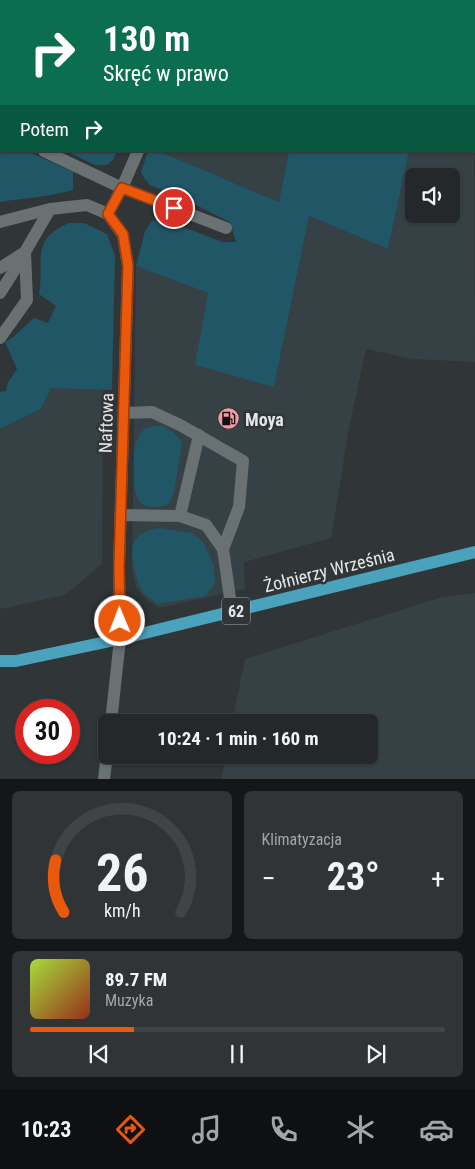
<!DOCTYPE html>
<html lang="pl">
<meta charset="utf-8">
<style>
body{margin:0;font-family:"Roboto Condensed",sans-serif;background:#303436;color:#f1f3f6;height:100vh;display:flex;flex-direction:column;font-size:19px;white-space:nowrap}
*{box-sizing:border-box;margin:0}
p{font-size:16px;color:#a3a6a8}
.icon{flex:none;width:28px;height:28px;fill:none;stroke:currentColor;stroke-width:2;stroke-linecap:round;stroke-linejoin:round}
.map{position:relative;height:779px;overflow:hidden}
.side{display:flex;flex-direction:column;gap:12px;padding:12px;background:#141617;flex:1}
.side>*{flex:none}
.banner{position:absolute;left:0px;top:0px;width:475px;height:152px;box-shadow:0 1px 4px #0004,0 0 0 1px #414447;background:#0b6e4f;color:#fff;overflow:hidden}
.controls{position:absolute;left:405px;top:168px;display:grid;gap:10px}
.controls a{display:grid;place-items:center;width:55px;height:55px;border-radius:8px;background:#24282a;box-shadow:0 1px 4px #0004,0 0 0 1px #414447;font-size:25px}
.speed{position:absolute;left:15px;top:699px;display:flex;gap:10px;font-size:25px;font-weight:700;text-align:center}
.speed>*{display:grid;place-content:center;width:65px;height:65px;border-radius:50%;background:#24282a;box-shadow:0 1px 4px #0004,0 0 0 1px #414447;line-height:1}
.speed .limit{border:8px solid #d22;background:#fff;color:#111}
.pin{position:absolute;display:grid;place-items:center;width:42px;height:42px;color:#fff;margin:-21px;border:2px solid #fff;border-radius:50%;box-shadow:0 1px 5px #0007}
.me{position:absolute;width:55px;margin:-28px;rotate:359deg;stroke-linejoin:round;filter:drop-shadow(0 0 4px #0008)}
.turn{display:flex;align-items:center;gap:18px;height:105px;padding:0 20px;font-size:22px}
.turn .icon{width:65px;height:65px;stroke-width:2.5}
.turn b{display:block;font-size:35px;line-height:42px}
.then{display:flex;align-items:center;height:48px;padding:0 20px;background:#0003;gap:10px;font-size:19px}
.big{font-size:38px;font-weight:700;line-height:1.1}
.side .card{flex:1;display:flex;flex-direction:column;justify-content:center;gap:8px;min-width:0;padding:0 18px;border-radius:8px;background:#303436}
.side .dial{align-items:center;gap:0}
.dial svg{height:130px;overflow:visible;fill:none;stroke:#414447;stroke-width:7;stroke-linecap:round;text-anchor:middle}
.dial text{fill:#f1f3f6;stroke:none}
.song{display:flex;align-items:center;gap:15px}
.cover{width:60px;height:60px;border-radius:8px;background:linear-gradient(135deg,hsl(80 70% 55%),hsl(10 70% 35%))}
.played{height:5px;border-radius:2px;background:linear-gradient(90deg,#ea580c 25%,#414447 25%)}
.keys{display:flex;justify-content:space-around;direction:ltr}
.heat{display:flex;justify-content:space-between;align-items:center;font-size:28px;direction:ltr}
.side .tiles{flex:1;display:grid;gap:12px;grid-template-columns:1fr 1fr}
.card:last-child{grid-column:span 2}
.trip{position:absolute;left:98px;top:714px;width:280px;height:50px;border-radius:8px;background:#24282a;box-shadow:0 1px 4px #0004,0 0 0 1px #414447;font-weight:700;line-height:50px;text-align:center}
.tab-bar{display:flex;height:80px;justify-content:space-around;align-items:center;background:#0e1011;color:#a3a6a8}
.tab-bar .icon{width:35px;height:35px}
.tab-bar .on{color:#ea580c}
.tab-bar b{font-size:22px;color:#f1f3f6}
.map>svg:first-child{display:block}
.built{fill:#354145;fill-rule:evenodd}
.green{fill:#215667}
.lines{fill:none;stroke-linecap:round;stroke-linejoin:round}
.lane{stroke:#6a7173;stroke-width:12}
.street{stroke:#6a7173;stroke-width:12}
.primary{stroke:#4ba2bc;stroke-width:12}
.rail{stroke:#cdd1d3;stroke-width:4}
.route-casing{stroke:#983908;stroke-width:12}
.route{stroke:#ea580c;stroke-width:9}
.labels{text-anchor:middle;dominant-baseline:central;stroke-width:5;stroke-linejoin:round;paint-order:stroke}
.shield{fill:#303538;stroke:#adb1b2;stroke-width:1}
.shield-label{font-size:16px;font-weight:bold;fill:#e2e6e7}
.poi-label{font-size:18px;font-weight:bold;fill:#e2e6e7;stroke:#303538;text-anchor:start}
.street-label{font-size:18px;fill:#e2e6e7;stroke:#303538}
</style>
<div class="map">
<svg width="475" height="779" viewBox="0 0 475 779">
<rect width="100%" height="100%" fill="#303538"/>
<!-- built -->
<g class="built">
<path d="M0,0h375l4,1h-378v83z"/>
<path d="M474,29l1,333 -62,-3 -47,-10 -17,79 -18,110 -87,24 1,27 -86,19 -13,-9 -9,-10 -5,-16 4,-307 72,27 66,94 35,-171 79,33 21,-98h65zM414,176h37v38h-37z"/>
<path d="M158,151h131l-9,51 -85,-35z"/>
<path d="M51,388h52l-1,176 -37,31 -65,14v-180l41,-20z"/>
<path d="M475,593v186h-254l5,-24h143v-33h-137l13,-63 197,-62z"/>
</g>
<!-- green -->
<g class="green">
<path d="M0,139l1,12h26l46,21v18c-23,7 -49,8 -73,12z"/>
<path d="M66,151h51l-4,9 -6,5h-12z"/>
<path d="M148,151h10l121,51 10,-51h120l-21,98 -79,-33 -35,171 -79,-22 13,-72 -72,-27 9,-35 7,-10h16l54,21h14l-6,-20 -46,-23 -34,-14 -6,-7 -3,-6z"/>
<path d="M69,223h15l23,11 8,22 -3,134 -61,-2 -10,21 -41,20v-37l6,-1 1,-7 10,-15 -12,-27 7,-4 22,-20 14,5 8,-17 -17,-12c6,-33 -10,-54 30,-71z"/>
<path d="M161,425l13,8 8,9 -8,50 -5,12c-33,11 -36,-9 -35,-36 0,-17 -1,-26 11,-40z"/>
<path d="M159,528l33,5 12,10 10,23 1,17 -9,13 -49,8c-4,-4 -11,-8 -15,-14 -6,-9 -12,-35 -9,-46 4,-10 16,-15 26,-16z"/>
</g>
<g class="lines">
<!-- lane -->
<g class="lane">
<path d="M182,1l1,-1"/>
<path d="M0,20h1"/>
<path d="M0,131h1"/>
<path d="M44,151l78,37 104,40"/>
<path d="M0,222l50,-13 37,-4 21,9 14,-26 16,-37"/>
<path d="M0,268l25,-16 25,-43"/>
<path d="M0,293l24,-38"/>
<path d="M0,338l27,-38 -2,-48"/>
<path d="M124,413l28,-1 28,13 63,36 -4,46 -16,42 9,63"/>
<path d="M120,515l60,1 26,9 17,24"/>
<path d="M180,516l19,-81"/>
</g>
<!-- street -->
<g class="street">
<path d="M108,214l15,21 5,31 -9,301 1,72 -9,83"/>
<path d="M104,779l3,-24"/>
</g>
<!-- primary -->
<path class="primary" d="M0,661h16l104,-22 355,-87"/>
<!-- rail -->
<g class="rail">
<path d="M230,0l4,1"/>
<path d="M277,0l4,1"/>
<path d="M328,0l4,1"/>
<path d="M474,53h1"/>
<path d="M474,75l1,1"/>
</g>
</g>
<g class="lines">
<defs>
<path id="route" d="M120,621l-1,-54 9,-301 -5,-32 -15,-20 14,-26 52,20"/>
</defs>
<!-- route casing -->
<use href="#route" class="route-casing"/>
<!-- route -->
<use href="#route" class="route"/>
</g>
<!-- icons -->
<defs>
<symbol id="fuel-disc" viewBox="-11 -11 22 22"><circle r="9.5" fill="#f49aa4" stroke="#303538"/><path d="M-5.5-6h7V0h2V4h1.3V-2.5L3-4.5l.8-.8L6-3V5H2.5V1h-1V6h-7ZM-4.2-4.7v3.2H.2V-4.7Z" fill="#111"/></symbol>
</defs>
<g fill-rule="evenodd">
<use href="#fuel-disc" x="216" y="406" width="25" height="25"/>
</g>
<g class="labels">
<!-- shield labels -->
<rect class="shield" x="222" y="597.5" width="28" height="27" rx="4"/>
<g class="shield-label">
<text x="236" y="611">62</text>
</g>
<!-- poi labels -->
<g class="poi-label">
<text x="245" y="419">Moya</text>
</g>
<!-- street labels -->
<g class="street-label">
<text transform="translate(106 423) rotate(-88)">Naftowa</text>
<text transform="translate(329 570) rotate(-14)">Żołnierzy Września</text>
</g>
</g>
</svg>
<div class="controls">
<a><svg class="icon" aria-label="sound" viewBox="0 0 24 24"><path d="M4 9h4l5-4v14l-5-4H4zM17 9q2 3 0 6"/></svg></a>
</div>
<div class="speed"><div class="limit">30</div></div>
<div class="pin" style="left:174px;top:208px;background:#d93025"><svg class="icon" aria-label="arrive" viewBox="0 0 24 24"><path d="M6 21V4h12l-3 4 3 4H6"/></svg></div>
<svg class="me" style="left:120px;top:621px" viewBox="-20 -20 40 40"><circle r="17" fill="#ea580c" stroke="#fff" stroke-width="3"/><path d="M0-11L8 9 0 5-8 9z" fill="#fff"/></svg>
<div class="trip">10:24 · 1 min · 160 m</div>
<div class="banner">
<div class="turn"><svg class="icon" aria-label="right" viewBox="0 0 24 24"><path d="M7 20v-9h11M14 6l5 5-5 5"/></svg><div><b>130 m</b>Skręć w prawo</div></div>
<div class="then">Potem<svg class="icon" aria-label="right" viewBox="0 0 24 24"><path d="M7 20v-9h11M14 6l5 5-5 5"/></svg></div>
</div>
</div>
<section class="side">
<div class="tiles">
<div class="card dial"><svg viewBox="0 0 100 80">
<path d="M14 69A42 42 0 1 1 86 69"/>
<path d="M14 69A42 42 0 0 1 9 37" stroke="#ea580c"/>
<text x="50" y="56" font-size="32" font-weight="700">26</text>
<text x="50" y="72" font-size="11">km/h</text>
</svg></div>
<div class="card"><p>Klimatyzacja</p>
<div class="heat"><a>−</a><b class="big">23°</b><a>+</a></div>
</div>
<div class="card">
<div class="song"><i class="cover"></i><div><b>89.7 FM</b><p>Muzyka</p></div></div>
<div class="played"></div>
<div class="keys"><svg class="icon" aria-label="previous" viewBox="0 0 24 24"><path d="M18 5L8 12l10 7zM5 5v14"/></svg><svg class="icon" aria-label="pause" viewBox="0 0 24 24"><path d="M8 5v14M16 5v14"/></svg><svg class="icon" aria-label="next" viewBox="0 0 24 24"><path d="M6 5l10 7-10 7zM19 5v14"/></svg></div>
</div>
</div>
</section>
<nav class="tab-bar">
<b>10:23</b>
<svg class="icon on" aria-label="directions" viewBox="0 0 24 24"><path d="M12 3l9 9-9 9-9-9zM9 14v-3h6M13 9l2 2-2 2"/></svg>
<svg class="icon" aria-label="music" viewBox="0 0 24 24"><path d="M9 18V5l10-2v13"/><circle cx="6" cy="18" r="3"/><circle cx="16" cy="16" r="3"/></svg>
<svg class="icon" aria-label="phone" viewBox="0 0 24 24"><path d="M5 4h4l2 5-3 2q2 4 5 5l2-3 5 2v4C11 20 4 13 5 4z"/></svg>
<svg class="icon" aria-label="climate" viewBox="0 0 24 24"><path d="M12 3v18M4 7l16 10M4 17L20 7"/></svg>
<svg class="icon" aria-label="car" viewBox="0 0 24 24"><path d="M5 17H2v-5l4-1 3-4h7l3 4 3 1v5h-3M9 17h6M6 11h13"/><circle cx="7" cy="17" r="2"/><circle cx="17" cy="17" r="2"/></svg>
</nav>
